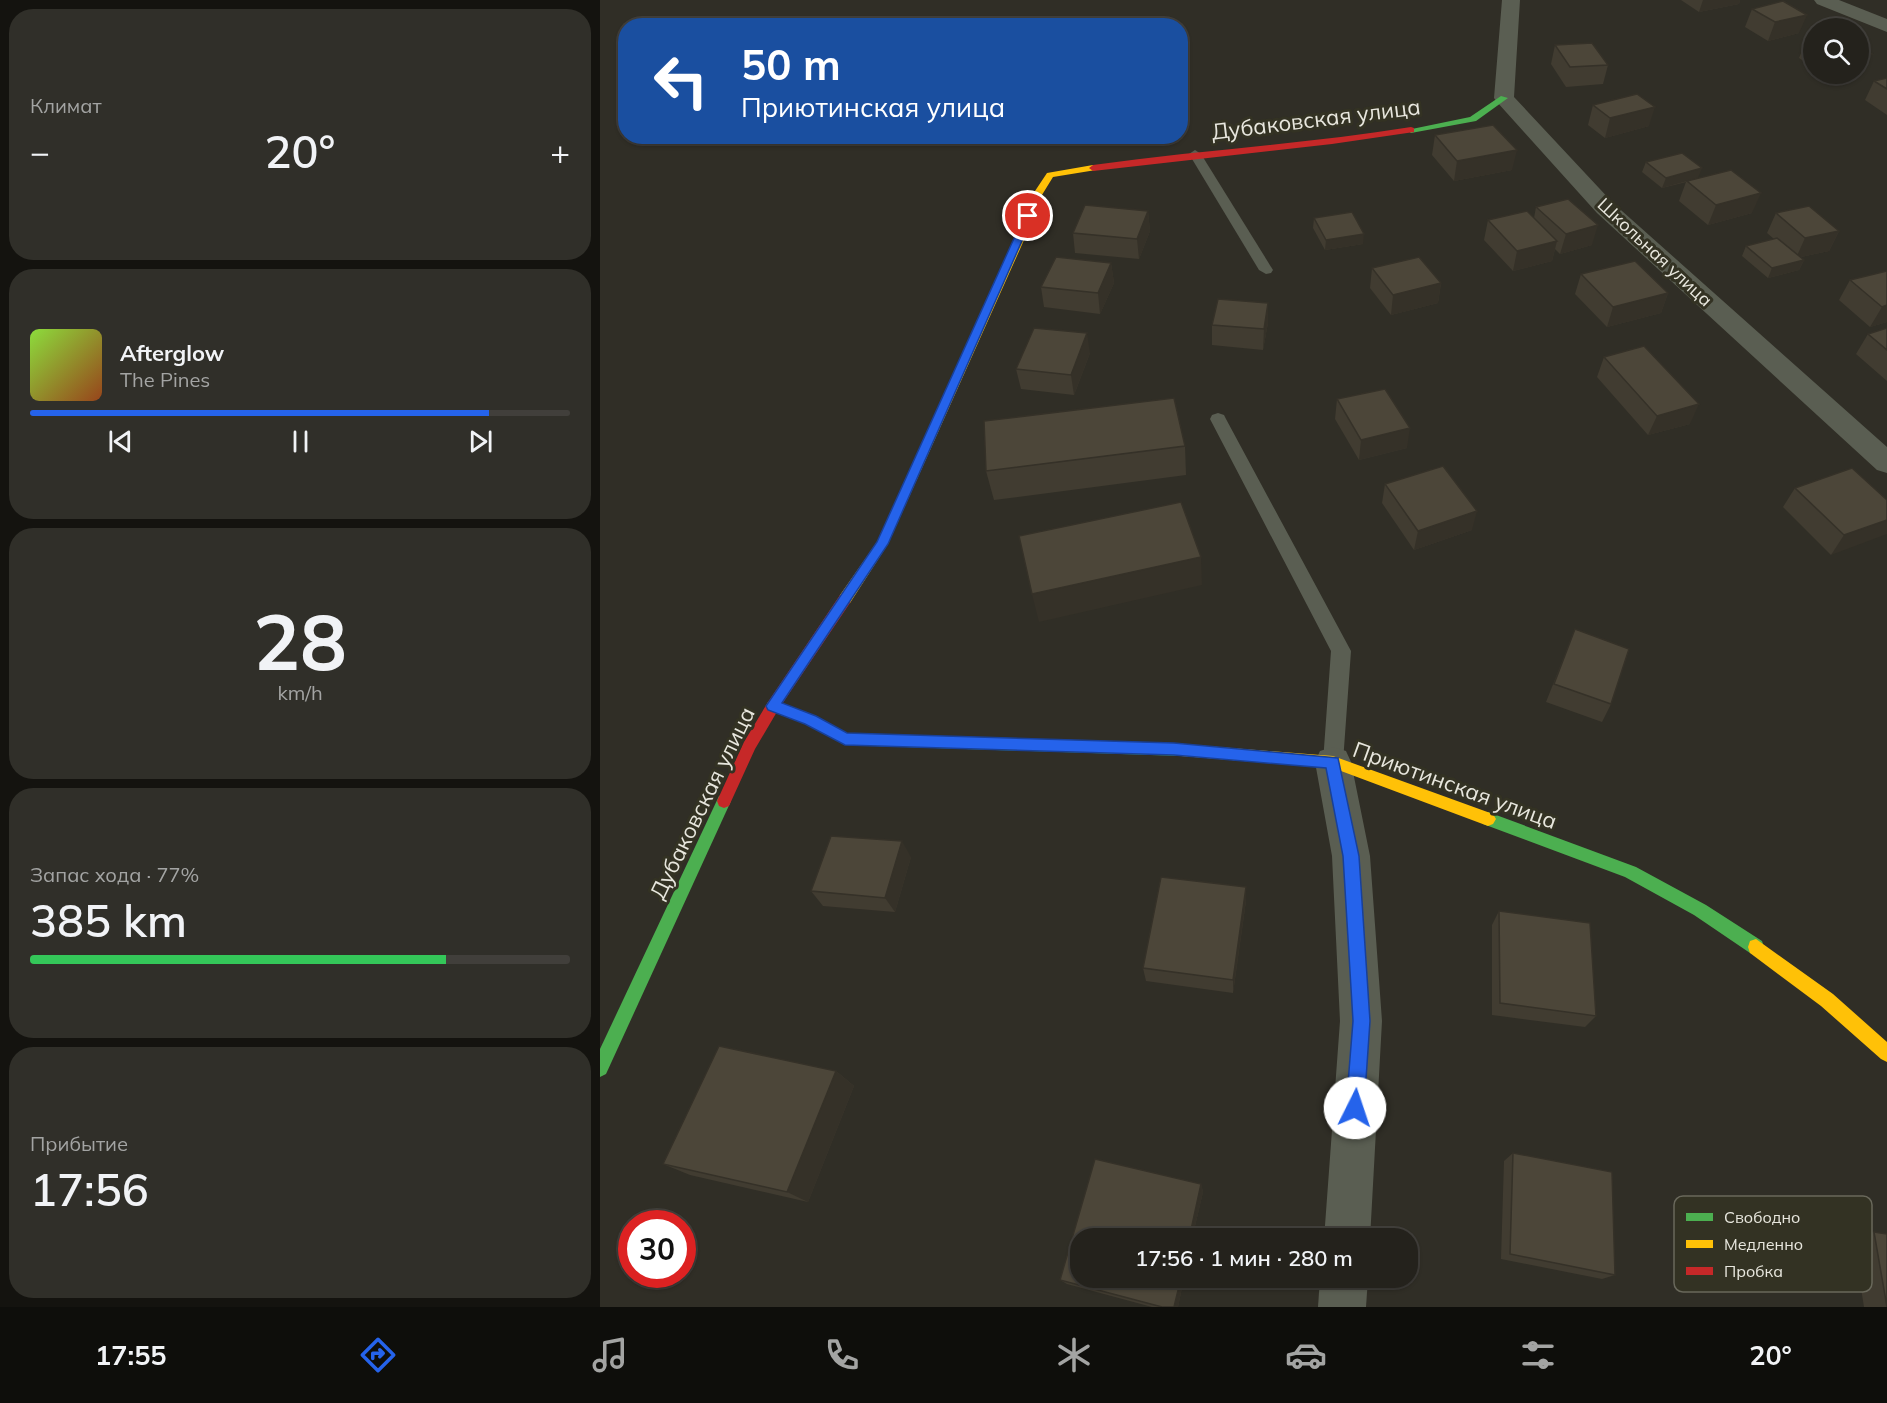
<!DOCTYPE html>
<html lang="ru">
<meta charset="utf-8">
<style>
body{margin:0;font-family:Mulish,sans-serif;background:#302f29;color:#f1f3f6;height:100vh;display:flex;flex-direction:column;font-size:22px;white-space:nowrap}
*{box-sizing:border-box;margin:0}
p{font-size:20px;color:#a3a4a3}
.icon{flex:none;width:33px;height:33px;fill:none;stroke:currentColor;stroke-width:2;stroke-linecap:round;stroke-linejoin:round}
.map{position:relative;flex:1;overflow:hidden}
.details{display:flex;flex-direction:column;gap:9px;padding:9px;background:#14130f;width:600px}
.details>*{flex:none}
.top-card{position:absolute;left:18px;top:18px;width:570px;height:126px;border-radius:24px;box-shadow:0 2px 4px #0004,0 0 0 2px #413f3b;background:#1a4fa0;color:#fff;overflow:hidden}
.controls{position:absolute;left:1203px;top:18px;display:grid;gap:12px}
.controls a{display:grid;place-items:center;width:66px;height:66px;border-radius:50%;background:#24221c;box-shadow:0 2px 4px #0004,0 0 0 2px #413f3b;font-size:30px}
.speed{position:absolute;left:18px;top:1210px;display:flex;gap:12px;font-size:30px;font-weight:700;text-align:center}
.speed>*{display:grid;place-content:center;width:78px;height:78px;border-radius:50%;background:#24221c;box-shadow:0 2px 4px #0004,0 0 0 2px #413f3b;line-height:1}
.speed .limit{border:9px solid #d22;background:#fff;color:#111}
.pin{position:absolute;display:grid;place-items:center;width:51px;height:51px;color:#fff;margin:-26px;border:3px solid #fff;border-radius:50%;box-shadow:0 2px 6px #0007}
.me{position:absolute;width:66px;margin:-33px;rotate:4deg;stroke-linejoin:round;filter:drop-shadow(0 0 4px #0008)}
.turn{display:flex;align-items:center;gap:21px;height:126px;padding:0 24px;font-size:27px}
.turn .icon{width:78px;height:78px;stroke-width:2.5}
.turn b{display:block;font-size:42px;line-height:51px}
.big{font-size:45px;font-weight:600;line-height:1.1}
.details .tile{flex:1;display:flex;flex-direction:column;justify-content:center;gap:9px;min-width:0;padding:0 21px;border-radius:24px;background:#302f29}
.details .dial{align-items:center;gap:0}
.dial b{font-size:78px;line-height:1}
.song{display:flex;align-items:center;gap:18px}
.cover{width:72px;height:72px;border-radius:9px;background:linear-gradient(135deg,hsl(90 70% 55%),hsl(20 70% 35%))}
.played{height:6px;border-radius:3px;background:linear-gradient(90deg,#2563eb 85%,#413f3b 85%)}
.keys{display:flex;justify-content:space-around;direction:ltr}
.heat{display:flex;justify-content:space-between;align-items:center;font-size:33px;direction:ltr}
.charge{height:9px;border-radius:4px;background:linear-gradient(90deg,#34c759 77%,#413f3b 0)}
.trip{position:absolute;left:470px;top:1228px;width:348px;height:60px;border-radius:24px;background:#24221c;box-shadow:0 2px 4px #0004,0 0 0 2px #413f3b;font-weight:600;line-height:60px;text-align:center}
.tab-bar{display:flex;height:96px;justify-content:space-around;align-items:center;background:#0e0e0b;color:#a3a4a3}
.tab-bar .icon{width:42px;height:42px}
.tab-bar .active{color:#2563eb}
.tab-bar b{font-size:27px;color:#f1f3f6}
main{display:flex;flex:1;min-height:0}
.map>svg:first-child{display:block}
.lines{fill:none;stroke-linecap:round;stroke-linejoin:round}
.lane{fill:#5a5e52;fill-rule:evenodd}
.street{fill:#5a5e52;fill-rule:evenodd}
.fast{fill:#4caf50;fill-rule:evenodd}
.slow{fill:#ffc107;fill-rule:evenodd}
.jam{fill:#c62828;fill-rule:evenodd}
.wall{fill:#413c31}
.shaded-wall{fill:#353128}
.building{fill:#4c4639;stroke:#353128;stroke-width:1.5}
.route{fill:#2563eb;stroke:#184099;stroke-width:1.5}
.labels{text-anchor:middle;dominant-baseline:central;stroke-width:6;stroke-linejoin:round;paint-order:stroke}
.far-street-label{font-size:18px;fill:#e8e7de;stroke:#333223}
.street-label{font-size:22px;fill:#e8e7de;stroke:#333223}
.key{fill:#333223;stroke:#69685b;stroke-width:1.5}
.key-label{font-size:16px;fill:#e8e7de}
</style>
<main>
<section class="details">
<div class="tile"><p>Климат</p>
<div class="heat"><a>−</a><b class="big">20°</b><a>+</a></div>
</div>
<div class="tile">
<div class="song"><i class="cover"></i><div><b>Afterglow</b><p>The Pines</p></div></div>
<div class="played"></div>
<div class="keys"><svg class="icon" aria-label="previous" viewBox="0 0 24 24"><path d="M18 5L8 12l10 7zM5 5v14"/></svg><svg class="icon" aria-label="pause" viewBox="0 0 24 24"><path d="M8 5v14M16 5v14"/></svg><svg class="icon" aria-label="next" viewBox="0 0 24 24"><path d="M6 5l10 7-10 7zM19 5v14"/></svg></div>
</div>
<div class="tile dial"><b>28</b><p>km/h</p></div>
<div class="tile"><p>Запас хода · 77%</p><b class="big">385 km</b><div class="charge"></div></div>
<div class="tile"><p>Прибытие</p><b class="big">17:56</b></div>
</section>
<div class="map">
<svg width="1287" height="1307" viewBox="0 0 1287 1307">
<rect width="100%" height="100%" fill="#302e26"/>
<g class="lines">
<!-- lane -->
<g class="lane">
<path d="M595,150l6,4 72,116 -2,3 -5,1 -7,-4 -70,-116z"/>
<path d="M618,413l6,2 2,4 125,232 -8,111 -3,6 -7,3 -7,-3 -3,-6 8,-111 -121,-232 2,-4z"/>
</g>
<!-- street -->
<g class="street">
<path d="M902,0h18l-6,97 99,106 274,244v26l-10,-3 -280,-257 -100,-111 -3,-4z"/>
<path d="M1214,0h25l48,19v13l-70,-28z"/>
<path d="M733,747l13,4 5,11 19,94 12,165 -12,218h-46l16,-218 -8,-165 -17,-94 5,-11z"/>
<path d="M720,1278h48l-2,29h-48z"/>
</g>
<!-- fast -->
<g class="fast">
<path d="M901,96l7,2 -32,23 -65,12 -4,-3 63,-13z"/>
<path d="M173,700l42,16 32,17 334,11 5,2 2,4 -2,4 -5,2 -336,-11 -40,-21 -37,-14 -2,-4 2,-4z"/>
<path d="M124,794l5,2 2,5 -125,273 -6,3v-28l119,-253z"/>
<path d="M888,812l148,55 70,38 56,36 2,6 -2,6 -6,2 -6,-2 -56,-38 -69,-38 -142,-53 -3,-5 3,-5z"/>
</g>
<!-- slow -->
<g class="slow">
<path d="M493,165l4,3 -1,2 -43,7 -16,26 -8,26 -141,315 -38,59h-10l-1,-4 1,-4 37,-53 142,-313 8,-26 20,-30z"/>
<path d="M581,744l152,12 160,58 3,5 -3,5 -5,2 -155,-58 -152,-12 -5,-2 -2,-4 2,-4z"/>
<path d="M1156,939l77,55 54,48v20l-6,-3 -60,-53 -71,-53 -2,-6 2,-6z"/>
</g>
<!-- jam -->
<g class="jam">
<path d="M811,127l3,1v4l-82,12 -239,27 -4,-3 4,-3c106,-15 213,-21 318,-38z"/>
<path d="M245,594l6,5 -1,4 -72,107 -23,39 -26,57 -5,2 -5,-2 -2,-5 27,-59 24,-40 72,-107z"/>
</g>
</g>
<!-- wall -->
<g class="wall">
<path d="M1081,0h59l-1,4 -40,8z"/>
<path d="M1152,9l47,24 -31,8 -23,-14z"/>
<path d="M1214,38v30l-15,-10 8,-19z"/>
<path d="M955,45l53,20 -5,19 -37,3 -15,-23z"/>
<path d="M1263,73l-32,7 -9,-6h36z"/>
<path d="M1287,78v37l-22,-15 9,-19z"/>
<path d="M993,105l56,21 -44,12 -17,-13z"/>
<path d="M835,135l77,35 -58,11 -22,-26z"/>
<path d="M1046,162l53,16 53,35 -44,12 -29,-24 7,-19 -24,6 -20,-16z"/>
<path d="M936,207l56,38 -32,9 -5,-5 -3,12 -39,10 -29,-31 4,-20 46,-2z"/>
<path d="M548,211l2,20 -11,28 -64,-6 -2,-20z"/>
<path d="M1176,213l63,18 -10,20 -28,6 3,3 -5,10 -31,8 -26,-22 4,-10 28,-7 -7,-6z"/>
<path d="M714,218l49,26 -38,6 -12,-22z"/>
<path d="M511,263l3,20 -14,31 -56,-7 -3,-20z"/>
<path d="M772,268l69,15 -3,20 -47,12 -21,-27z"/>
<path d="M1287,271v51l-17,5 -31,-27 11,-20z"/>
<path d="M981,274l87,19 -7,20 -54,14 -32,-33z"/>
<path d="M668,323l-5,27 -51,-5v-20z"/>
<path d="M1287,328v53l-31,-27 12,-20z"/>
<path d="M490,353l-16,42 -53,-6 -5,-20z"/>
<path d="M1004,357l86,67 -42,11 -51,-58z"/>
<path d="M737,399l70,49 -48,12 -24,-41z"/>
<path d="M585,446l1,29 -192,25 -8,-29z"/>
<path d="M785,484l87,46 -58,20 -32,-47z"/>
<path d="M1195,488l92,12 -56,55 -48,-48z"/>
<path d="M975,629l36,75 -9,18 -56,-20z"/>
<path d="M311,857l-16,55 -72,-6 -12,-15z"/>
<path d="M646,887v14l-13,92 -87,-12 -3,-13z"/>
<path d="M899,911l97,105 -11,11 -93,-12v-90z"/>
<path d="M236,1071l18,15 -46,116 -118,-27 -27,-11z"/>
<path d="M913,1153l102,122 -13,4 -101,-20 3,-98z"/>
<path d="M495,1159l106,25 2,8 -11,47h-112v39h104l-6,29h-26l-85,-23 -7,-4z"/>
<path d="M1274,1232l13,75h-23l-11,-69z"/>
</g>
<!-- shaded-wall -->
<g class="shaded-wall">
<path d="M1103,0h37l-1,4 -40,8z"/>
<path d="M1207,15l-8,18 -31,8 7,-19z"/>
<path d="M1272,54l-9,19 -32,7 3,-6h24v-17z"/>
<path d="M1055,107l-6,19 -44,12 5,-20z"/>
<path d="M917,150l-5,20 -58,11 3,-20z"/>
<path d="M1102,168l-4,10 -36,10 4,-10z"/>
<path d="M1161,193l-9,20 -44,12 8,-20z"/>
<path d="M548,211l2,20 -11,28 -2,-20z"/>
<path d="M998,225l-6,20 -32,9 6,-20z"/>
<path d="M1239,231l-10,20 -33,7 9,-20z"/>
<path d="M764,234l-1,10 -38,6 1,-10z"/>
<path d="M957,241l-5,20 -39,10 4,-20z"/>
<path d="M1204,260l-5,10 -31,8 4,-10z"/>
<path d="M511,263l3,20 -14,31 -2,-21z"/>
<path d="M841,283l-3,20 -47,12 2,-20z"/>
<path d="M1068,293l-7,20 -54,14 6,-20z"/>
<path d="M668,303v20l-5,27 1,-21z"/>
<path d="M1287,305v17l-17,5 12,-20z"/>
<path d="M487,333l3,20 -16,42 -3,-20z"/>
<path d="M1099,404l-9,20 -42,11 9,-19z"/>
<path d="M810,428l-3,20 -48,12 2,-20z"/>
<path d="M877,511l-5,19 -58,20 4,-19z"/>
<path d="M1287,520v14l-56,21 13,-20z"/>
<path d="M601,557l1,28 -163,37 -7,-28z"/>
<path d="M302,841l9,16 -16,55 -10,-14z"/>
<path d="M646,887v14l-13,92v-13z"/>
<path d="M236,1071l18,15 -46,116 -21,-10z"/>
<path d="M601,1184l2,8 -11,47h-3z"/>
<path d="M581,1278h3l-6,29h-4z"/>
</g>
<!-- building -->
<g class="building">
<path d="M1183,1l24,14 -32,7 -23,-13z"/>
<path d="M1214,38v6l-7,-5z"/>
<path d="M992,43l16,22 -38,2 -15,-22z"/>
<path d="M1258,46l14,8 -14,3z"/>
<path d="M1287,78v11l-13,-8z"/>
<path d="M1037,94l18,13 -45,11 -17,-13z"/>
<path d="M893,125l24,25 -60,11 -22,-26z"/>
<path d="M1082,153l20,15 -36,10 -20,-16z"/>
<path d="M1131,170l30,23 -45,12 -29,-24z"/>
<path d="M968,199l30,26 -32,9 -30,-27z"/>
<path d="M485,205l63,6 -11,28 -64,-6z"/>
<path d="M1209,206l30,25 -34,7 -29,-25z"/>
<path d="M927,211l30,30 -40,10 -29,-31z"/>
<path d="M752,212l12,22 -38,6 -12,-22z"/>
<path d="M1177,238l27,22 -32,8 -26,-22z"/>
<path d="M456,257l55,6 -13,30 -57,-6z"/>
<path d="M819,257l22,26 -48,12 -21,-27z"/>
<path d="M1035,261l33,32 -55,14 -32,-33z"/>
<path d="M1287,271v34l-5,2 -32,-27z"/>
<path d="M618,299l50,4 -4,26 -52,-4z"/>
<path d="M434,328l53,5 -16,42 -55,-6z"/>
<path d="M1287,328v22l-19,-16z"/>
<path d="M1044,346l55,58 -42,12 -53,-59z"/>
<path d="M785,389l25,39 -49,12 -24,-41z"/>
<path d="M574,398l11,48 -199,25 -2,-50z"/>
<path d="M843,466l34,45 -59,20 -33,-47z"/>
<path d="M1252,468l35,32v20l-43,15 -49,-47z"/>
<path d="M581,502l20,55 -169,37 -13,-58z"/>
<path d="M975,629l54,20 -18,55 -57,-20z"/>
<path d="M231,836l71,5 -17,57 -74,-7z"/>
<path d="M561,877l85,10 -13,93 -90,-12z"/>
<path d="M899,911l91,12 6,93 -96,-13z"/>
<path d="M119,1046l117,25 -49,121 -124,-28z"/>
<path d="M913,1153l99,19 3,103 -105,-21z"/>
<path d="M495,1159l106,25 -12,55h-109v39h101l-7,29h-12l-102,-27z"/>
<path d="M1274,1232l13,2v73z"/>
</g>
<!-- route -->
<path class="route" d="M425,214l8,2 -145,328 -106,159 34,13 31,17 327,10 164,15 21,98 11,165 -6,87 -2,6 -7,3 -6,-3 -3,-6 7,-87 -10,-165 -17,-88 -152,-13 -329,-10 -40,-21 -37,-14 -2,-4 111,-164z"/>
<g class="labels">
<!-- far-street labels -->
<g class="far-street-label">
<text transform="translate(1055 252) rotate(43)">Школьная улица</text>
</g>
<!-- street labels -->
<g class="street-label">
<text transform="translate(716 119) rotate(-7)">Дубаковская улица</text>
<text transform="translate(855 785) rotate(20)">Приютинская улица</text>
<text transform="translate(102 803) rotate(-64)">Дубаковская улица</text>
</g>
</g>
<!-- legend -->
<rect x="1074" y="1196" width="198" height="96" rx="9" class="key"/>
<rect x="1086" y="1213" width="27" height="8" fill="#4caf50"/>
<rect x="1086" y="1240" width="27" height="8" fill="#ffc107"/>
<rect x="1086" y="1267" width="27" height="8" fill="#c62828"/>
<g class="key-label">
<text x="1124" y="1223">Свободно</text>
<text x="1124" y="1250">Медленно</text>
<text x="1124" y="1277">Пробка</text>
</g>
</svg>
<div class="controls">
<a><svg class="icon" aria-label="search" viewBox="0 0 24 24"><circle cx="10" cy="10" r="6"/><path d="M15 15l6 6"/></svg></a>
</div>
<div class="speed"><div class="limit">30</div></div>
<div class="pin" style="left:428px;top:216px;background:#d93025"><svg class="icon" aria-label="arrive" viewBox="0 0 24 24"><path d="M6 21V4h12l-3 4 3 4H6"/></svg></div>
<svg class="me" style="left:755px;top:1108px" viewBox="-20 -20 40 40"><circle r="19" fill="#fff"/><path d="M0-13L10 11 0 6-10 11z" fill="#2563eb"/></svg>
<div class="trip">17:56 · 1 мин · 280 m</div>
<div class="top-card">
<div class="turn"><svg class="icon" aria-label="left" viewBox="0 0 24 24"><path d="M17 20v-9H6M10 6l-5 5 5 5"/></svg><div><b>50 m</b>Приютинская улица</div></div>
</div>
</div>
</main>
<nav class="tab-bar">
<b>17:55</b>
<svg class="icon active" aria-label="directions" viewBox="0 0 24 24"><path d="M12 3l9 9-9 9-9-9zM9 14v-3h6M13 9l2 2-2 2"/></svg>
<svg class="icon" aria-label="music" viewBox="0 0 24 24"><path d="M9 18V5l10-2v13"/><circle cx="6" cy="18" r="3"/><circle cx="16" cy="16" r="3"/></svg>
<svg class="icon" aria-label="phone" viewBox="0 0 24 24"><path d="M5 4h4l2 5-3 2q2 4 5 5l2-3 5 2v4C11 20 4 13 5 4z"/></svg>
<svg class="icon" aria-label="climate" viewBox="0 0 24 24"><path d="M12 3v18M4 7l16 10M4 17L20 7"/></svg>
<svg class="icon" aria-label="car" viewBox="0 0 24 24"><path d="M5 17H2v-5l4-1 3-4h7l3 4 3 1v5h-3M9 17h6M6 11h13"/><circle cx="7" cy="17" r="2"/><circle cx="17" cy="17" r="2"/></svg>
<svg class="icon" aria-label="filters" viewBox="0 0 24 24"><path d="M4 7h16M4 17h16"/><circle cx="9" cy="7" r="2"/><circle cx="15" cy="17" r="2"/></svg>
<b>20°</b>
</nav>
